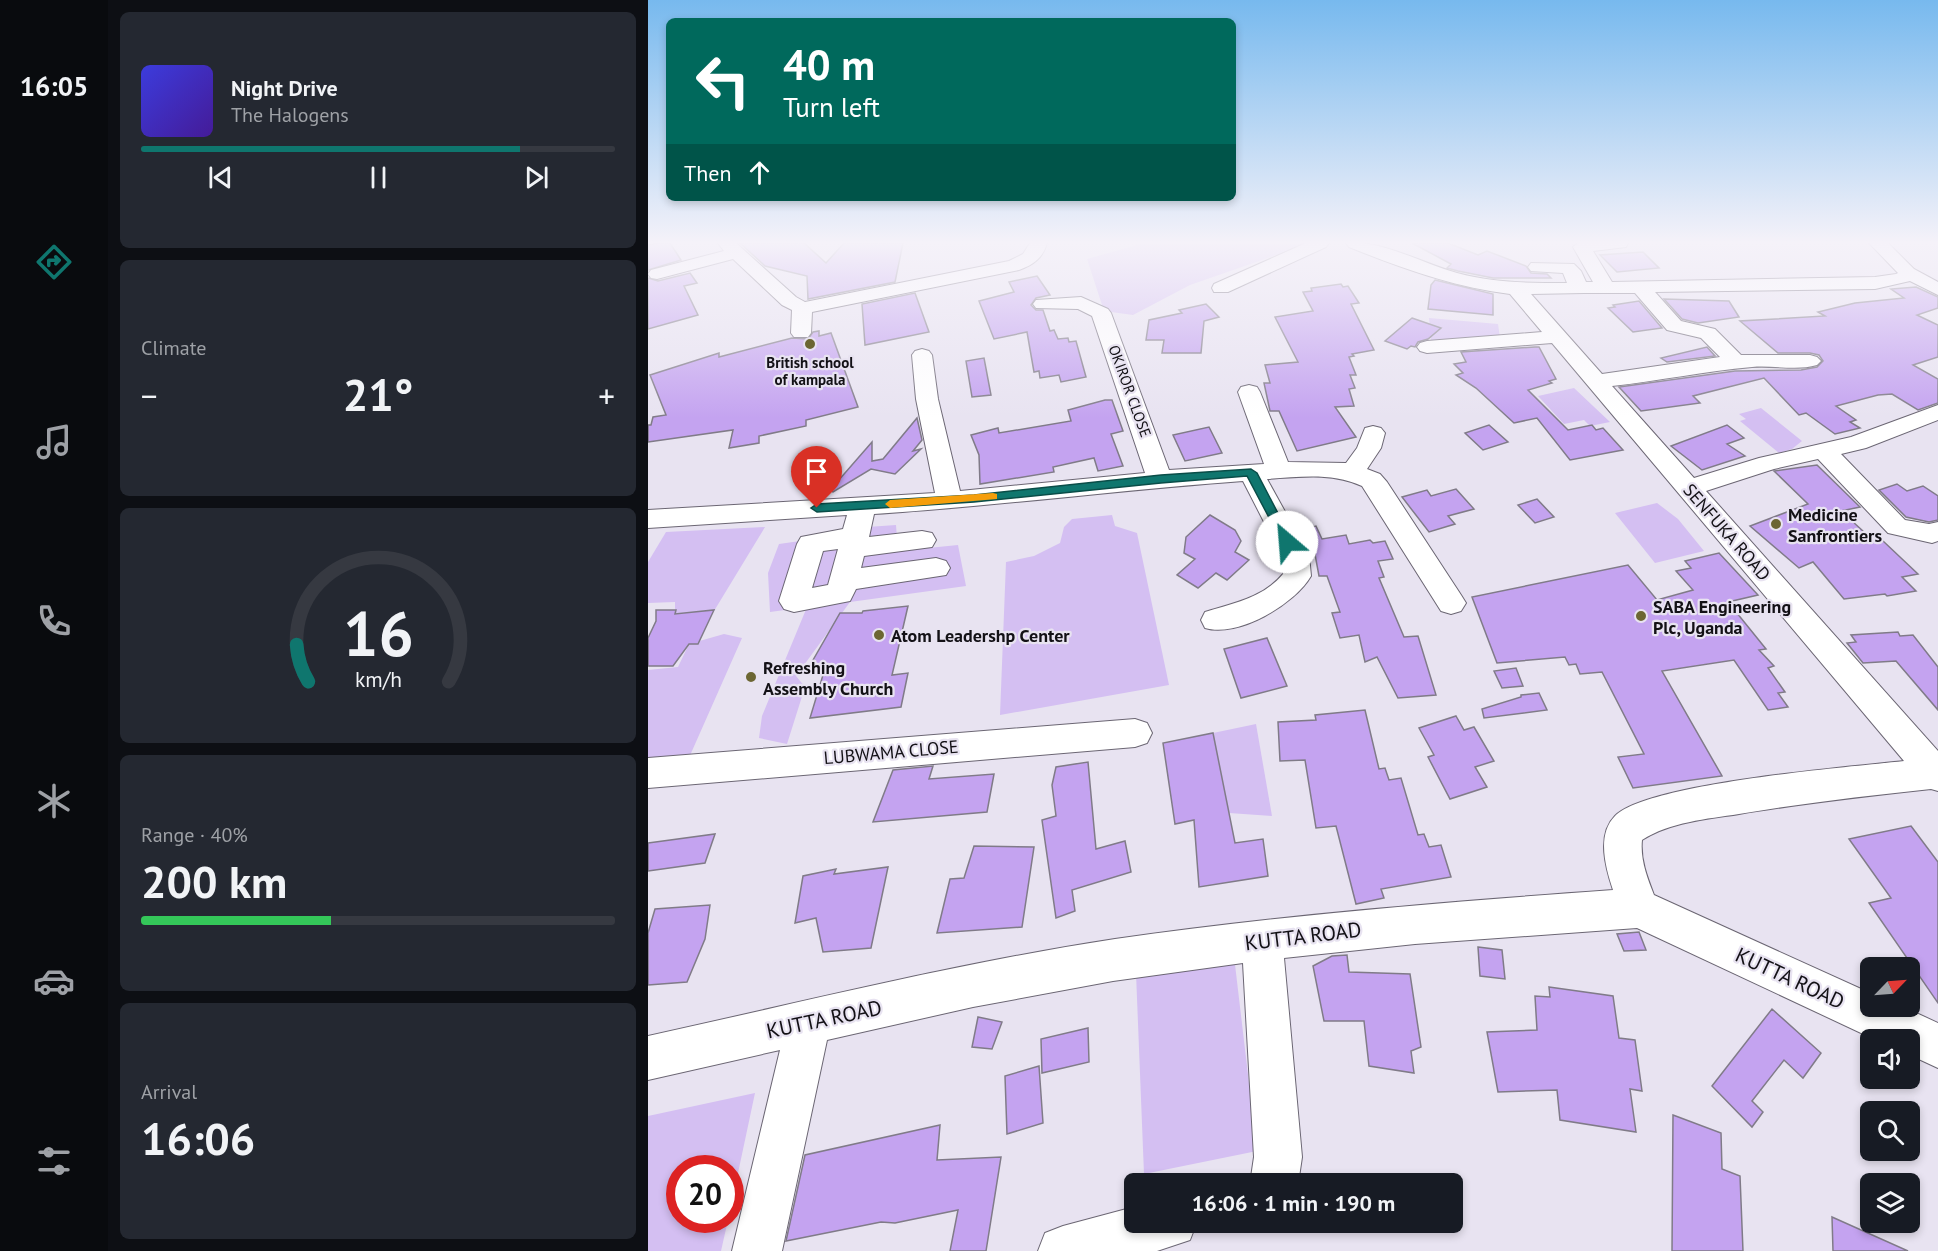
<!DOCTYPE html>
<meta charset="utf-8">
<style>
body{margin:0;font-family:"PT Sans",sans-serif;background:#242831;color:#f1f3f6;height:100vh;display:flex;flex-direction:column;font-size:22px;white-space:nowrap}
*{box-sizing:border-box;margin:0}
p{font-size:20px;color:#9ea1a6}
.icon{flex:none;width:33px;height:33px;fill:none;stroke:currentColor;stroke-width:2;stroke-linecap:round;stroke-linejoin:round}
.map{position:relative;flex:1;overflow:hidden}
.details{display:flex;flex-direction:column;gap:12px;padding:12px;background:#0d0f14;width:540px}
.details>*{flex:none}
.banner{position:absolute;left:18px;top:18px;width:570px;height:183px;border-radius:9px;box-shadow:0 3px 9px #0003;background:#00695c;color:#fff;overflow:hidden}
.needle{width:39px;rotate:65deg}
.buttons{position:absolute;left:1212px;top:957px;display:grid;gap:12px}
.buttons a{display:grid;place-items:center;width:60px;height:60px;border-radius:9px;background:#171b24;box-shadow:0 3px 9px #0003;font-size:30px}
.speed{position:absolute;left:18px;top:1155px;display:flex;gap:12px;font-size:30px;font-weight:700;text-align:center}
.speed>*{display:grid;place-content:center;width:78px;height:78px;border-radius:50%;background:#171b24;box-shadow:0 3px 9px #0003;line-height:1}
.speed .limit{border:9px solid #d22;background:#fff;color:#111}
.pin{position:absolute;display:grid;place-items:center;width:51px;height:51px;color:#fff;margin:-62px -26px;border-radius:50% 50% 50% 0;rotate:-45deg;box-shadow:0 0 6px #0007}
.pin .icon{rotate:45deg}
.me{position:absolute;width:66px;margin:-33px;rotate:333deg;stroke-linejoin:round;filter:drop-shadow(0 0 4px #0008)}
.turn{display:flex;align-items:center;gap:21px;height:126px;padding:0 18px;font-size:27px}
.turn .icon{width:78px;height:78px;stroke-width:2.5}
.turn b{display:block;font-size:42px;line-height:51px}
.then{display:flex;align-items:center;height:57px;padding:0 18px;background:#0003;gap:12px;font-size:22px}
.big{font-size:45px;font-weight:800;line-height:1.1}
.details .widget{flex:1;display:flex;flex-direction:column;justify-content:center;gap:9px;min-width:0;padding:0 21px;border-radius:9px;background:#242831}
.details .dial{align-items:center;gap:0}
.dial svg{height:156px;overflow:visible;fill:none;stroke:#363941;stroke-width:7;stroke-linecap:round;text-anchor:middle}
.dial text{fill:#f1f3f6;stroke:none}
.song{display:flex;align-items:center;gap:18px}
.cover{width:72px;height:72px;border-radius:9px;background:linear-gradient(135deg,hsl(240 70% 55%),hsl(260 70% 35%))}
.played{height:6px;border-radius:3px;background:linear-gradient(90deg,#0f766e 80%,#363941 80%)}
.keys{display:flex;justify-content:space-around;direction:ltr}
.heat{display:flex;justify-content:space-between;align-items:center;font-size:33px;direction:ltr}
.charge{height:9px;border-radius:4px;background:linear-gradient(90deg,#34c759 40%,#363941 0)}
.trip{position:absolute;left:476px;top:1173px;width:339px;height:60px;border-radius:9px;background:#171b24;box-shadow:0 3px 9px #0003;font-weight:800;line-height:60px;text-align:center}
main{display:flex;flex:1;min-height:0}
.menu{display:flex;flex-direction:column;width:108px;justify-content:space-around;align-items:center;background:#090b0e;color:#9ea1a6}
.menu .icon{width:42px;height:42px}
.menu .current{color:#0f766e}
.menu b{font-size:27px;color:#f1f3f6}
.map>svg:first-child{display:block}
.green{fill:#d4bff2}
.building{fill:#c4a3f0;stroke:#807b88;stroke-width:1.5}
.lines{fill:none;stroke-linecap:round;stroke-linejoin:round}
.minor-casing{stroke:#6b6673;stroke-width:2}
.minor{fill:#fff;fill-rule:evenodd}
.route{fill:#0f766e;stroke:#0a4d48;stroke-width:1.5}
.slow{fill:#f59e0b}
.poi-dot{fill:#6c6633;stroke:#e8e3f1;stroke-width:2}
.labels{text-anchor:middle;dominant-baseline:central;stroke-width:4.5;stroke-linejoin:round;paint-order:stroke}
.far-poi-label{font-size:15px;font-weight:bold;fill:#131116;stroke:#e8e3f1}
.far-street-label{font-size:15px;fill:#131116;stroke:#e8e3f1}
.poi-label{font-size:18px;font-weight:bold;fill:#131116;stroke:#e8e3f1;text-anchor:start}
.street-label{font-size:18px;fill:#131116;stroke:#e8e3f1}
.near-street-label{font-size:21px;fill:#131116;stroke:#e8e3f1}
</style>
<main>
<nav class="menu">
<b>16:05</b>
<svg class="icon current" aria-label="directions" viewBox="0 0 24 24"><path d="M12 3l9 9-9 9-9-9zM9 14v-3h6M13 9l2 2-2 2"/></svg>
<svg class="icon" aria-label="music" viewBox="0 0 24 24"><path d="M9 18V5l10-2v13"/><circle cx="6" cy="18" r="3"/><circle cx="16" cy="16" r="3"/></svg>
<svg class="icon" aria-label="phone" viewBox="0 0 24 24"><path d="M5 4h4l2 5-3 2q2 4 5 5l2-3 5 2v4C11 20 4 13 5 4z"/></svg>
<svg class="icon" aria-label="climate" viewBox="0 0 24 24"><path d="M12 3v18M4 7l16 10M4 17L20 7"/></svg>
<svg class="icon" aria-label="car" viewBox="0 0 24 24"><path d="M5 17H2v-5l4-1 3-4h7l3 4 3 1v5h-3M9 17h6M6 11h13"/><circle cx="7" cy="17" r="2"/><circle cx="17" cy="17" r="2"/></svg>
<svg class="icon" aria-label="filters" viewBox="0 0 24 24"><path d="M4 7h16M4 17h16"/><circle cx="9" cy="7" r="2"/><circle cx="15" cy="17" r="2"/></svg>
</nav>
<section class="details">
<div class="widget">
<div class="song"><i class="cover"></i><div><b>Night Drive</b><p>The Halogens</p></div></div>
<div class="played"></div>
<div class="keys"><svg class="icon" aria-label="previous" viewBox="0 0 24 24"><path d="M18 5L8 12l10 7zM5 5v14"/></svg><svg class="icon" aria-label="pause" viewBox="0 0 24 24"><path d="M8 5v14M16 5v14"/></svg><svg class="icon" aria-label="next" viewBox="0 0 24 24"><path d="M6 5l10 7-10 7zM19 5v14"/></svg></div>
</div>
<div class="widget"><p>Climate</p>
<div class="heat"><a>−</a><b class="big">21°</b><a>+</a></div>
</div>
<div class="widget dial"><svg viewBox="0 0 100 80">
<path d="M14 69A42 42 0 1 1 86 69"/>
<path d="M14 69A42 42 0 0 1 8 50" stroke="#0f766e"/>
<text x="50" y="56" font-size="32" font-weight="700">16</text>
<text x="50" y="72" font-size="11">km/h</text>
</svg></div>
<div class="widget"><p>Range · 40%</p><b class="big">200 km</b><div class="charge"></div></div>
<div class="widget"><p>Arrival</p><b class="big">16:06</b></div>
</section>
<div class="map">
<svg width="1290" height="1251" viewBox="0 0 1290 1251">
<rect width="100%" height="100%" fill="#e8e3f1"/>
<!-- green -->
<g class="green">
<path d="M496,243h167l-121,42 -57,30 -29,-4 -17,-52z"/>
<path d="M781,318l69,6 2,14 -69,3z"/>
<path d="M926,388l36,34 -20,4 -6,-6 -20,4 -26,-28z"/>
<path d="M1113,408l41,33 -10,8 -13,4 -39,-32 6,-2 -7,-5z"/>
<path d="M1009,503l21,16 26,32 -49,12 -40,-50z"/>
<path d="M464,515l3,11 22,7 32,152 -169,30 6,-153 28,-6 26,-13 4,-16 8,-8z"/>
<path d="M248,525l2,26 60,-6 8,41 -116,16 -54,74 9,11 -18,57 -28,-6 3,-22 45,-109 -37,5 -2,-39 11,-29 35,-5 39,-11z"/>
<path d="M117,527l-51,84 -39,3v-12l-27,1v-41l18,-30z"/>
<path d="M76,634l18,4 -54,122 -40,6v-96l30,-3 11,-23z"/>
<path d="M608,724l16,92 -43,-3 -16,-80z"/>
<path d="M586,956l23,195 -113,23 -8,-201z"/>
<path d="M107,1093l-24,113 -1,-38h-50v52h48l-7,31h-73v-135z"/>
</g>
<!-- building -->
<g class="building">
<path d="M11,243h11l11,17 -33,10v-25z"/>
<path d="M92,243h64l22,20 18,-20h59l-8,39 -87,17 -1,-23 -42,-10z"/>
<path d="M764,243h36l30,12 9,-4 39,15 5,7 16,1 4,4h-58l-35,-7 -11,-3 4,-4z"/>
<path d="M995,252l16,16 -42,4 -17,-17z"/>
<path d="M42,273l7,10 -13,3 14,29 -50,14v-51l10,3z"/>
<path d="M389,276l13,19 -14,3 -5,7 5,5h7l7,21 4,-1 4,9 10,-1 1,4 7,-1 10,36 -25,5 -2,-7 -19,3 -1,-7 -5,1 -7,-40 -33,7 -15,-38 35,-9 -5,-10z"/>
<path d="M787,280l58,14v21l-65,-6 3,-24z"/>
<path d="M693,284l2,3 5,-1 11,17 -8,1 23,46 -22,4 2,2 -5,1 7,18h-6l5,13 -6,1 5,17 -19,1 21,30 -59,14 -18,-40h-9l-6,-28h6l-5,-18 33,-3 -23,-45 38,-6 -10,-19 9,-1 -1,-3z"/>
<path d="M1268,287l22,10v11l-21,7 21,10v32l-25,8 25,14v24l-20,7 -26,-16 -14,1 -42,11 20,14 -6,2 10,6 -25,6 -29,-21 -7,2 -35,-37 -71,18 7,7 -59,8 -22,-24 116,-16 66,-1 16,-3 6,-6 -4,-6 -9,-2h-32l-38,-32 85,-5 -7,-4 37,-9 49,-5 -13,-9z"/>
<path d="M267,293l14,39 -64,13 -3,-41z"/>
<path d="M1016,299l65,2 10,16 -41,6 -16,-4z"/>
<path d="M991,301l23,27 -29,4 -25,-24 7,-1 -2,-2z"/>
<path d="M558,304l13,13 -15,4 -3,32h-39l2,-13h-18l3,-20 33,-7 -3,-3z"/>
<path d="M764,318l29,10 -13,11 -10,3 -3,5 -4,-1 -4,3 -22,-8z"/>
<path d="M171,331v5l12,-3 27,74 -52,13v6l-47,10v7l-30,5 4,-18 -85,12v-17h3l2,-8 13,-2 -16,-40 69,-22v4l73,-19 16,1 5,-7z"/>
<path d="M887,347h4l17,32 -7,2 3,2 -24,7 40,40 24,-5 4,5 7,-2 20,22 -53,10 -33,-42 -23,5 -38,-35 -20,-13 7,-2 -9,-9 12,-2 -5,-10z"/>
<path d="M1059,347l8,9 -48,6 -6,-4z"/>
<path d="M336,358l7,37 -19,2 -6,-36z"/>
<path d="M457,400h7l11,31 -12,3 12,32 -25,5 -4,-13 -41,9 1,5 -74,12 -1,-29 -8,-20 27,-7 1,5 72,-12 -3,-11z"/>
<path d="M269,418l5,22 -9,11 8,-2 -26,25 -24,-5 -38,23 -2,-3 41,-47v19l11,-2z"/>
<path d="M841,425l19,17 -25,8 -18,-17z"/>
<path d="M1079,425l17,13 -17,6 18,12 -43,14 -31,-24z"/>
<path d="M561,427l13,26 -37,8 -12,-26z"/>
<path d="M1169,465l43,42 -19,4 34,31 7,-2 36,34 -16,3 14,14 -29,5 -2,-2 -41,5 -31,-37 -14,6 -49,-42 58,-22 -34,-33z"/>
<path d="M1249,484l10,7 16,-5 15,10v24l-9,2 -23,-5 -27,-27z"/>
<path d="M808,489l18,20 -26,7 7,8 -26,8 -27,-35 25,-7 4,6z"/>
<path d="M889,499l17,18 -19,6 -17,-18z"/>
<path d="M562,515l25,15 6,11 -6,11 14,8 -22,20 -11,-7 -18,15 -21,-13 18,-16 -11,-6 2,-16z"/>
<path d="M668,526l6,13 24,-4 3,9 21,-4 3,3 12,-2 8,18 -15,2 6,16 -5,1 25,59 14,-1 18,59 -38,3 -21,-41 -12,5 -6,-27 -19,3 -8,-25 8,-1 -13,-36h-8l-5,-27 -5,1 -11,-20z"/>
<path d="M1071,553l39,42 -30,7 38,47 -7,1 15,16 -6,2 17,24 -7,1 10,14 -20,3 -34,-50 -72,11 60,105 -89,12 -15,-31 26,-3 -42,-82 -22,2 -4,-10 -7,1 -4,-8 -68,6 -25,-66 156,-32 29,35 36,-10 -17,-19 15,-3 -6,-7z"/>
<path d="M260,606l-16,69 16,-2 -7,34 -91,11 13,-43 -18,-1 35,-61h22l1,-2z"/>
<path d="M8,610h20l-1,4 39,-4 -16,34h-9l-16,22h-25v-28l8,-17z"/>
<path d="M1250,632l2,4 13,-1 25,32v43l-42,-49 -33,2 -16,-20 9,-1 -5,-7z"/>
<path d="M619,638l20,48 -46,12 -17,-49z"/>
<path d="M868,668l7,18 -21,2 -8,-17z"/>
<path d="M891,693l8,17 -63,8 -2,-9 39,-12v-2z"/>
<path d="M717,710l14,59 6,-1 4,12 12,-2 17,57 6,-1 5,13 12,-2 10,32 -70,12 3,9 -28,6 -20,-78 -20,2 -11,-68 -25,1 -2,-39 38,-2 -1,-5z"/>
<path d="M808,716l8,14 10,-3 20,34 -19,6 12,20 -37,12 -22,-42 6,-2 -15,-27z"/>
<path d="M565,733l22,110 28,-4 5,37 -69,11 -5,-67 -19,4 -12,-81z"/>
<path d="M440,762l8,87 29,-8 6,31 -59,18 3,21 -19,7 -14,-98 14,-4 -4,-31 4,-18z"/>
<path d="M285,766l-4,13 65,-5 -7,38 -114,10 20,-52z"/>
<path d="M1263,826l27,36v141l-69,-100 22,-5 -42,-59z"/>
<path d="M67,834l-10,29 -57,8v-28z"/>
<path d="M326,846l60,1 -12,80 -85,6 13,-54 14,-1z"/>
<path d="M240,867l-17,81 -48,4 -7,-34 -21,5 8,-47 33,-7 -2,5z"/>
<path d="M62,905l-5,34 -18,43 -39,3v-52l7,-24z"/>
<path d="M991,932l7,18 -22,1 -7,-17z"/>
<path d="M830,947l24,3 3,29 -25,-3z"/>
<path d="M699,955l2,17 61,2 11,73 -10,4 3,22 -45,-7 -5,-45h-40l-11,-55 19,-10z"/>
<path d="M901,987l64,9 6,42 16,2 7,51 -12,-2 6,43 -76,-12 -3,-30 -59,2 -11,-60 50,-2 -2,-34 15,1z"/>
<path d="M1124,1009l49,44 -18,25 -19,-18 -32,41 11,11 -11,15 -40,-41z"/>
<path d="M330,1017l24,5 -10,27 -20,-2z"/>
<path d="M440,1028l1,34 -47,11 -1,-34z"/>
<path d="M391,1066l4,57 -36,11 -2,-58z"/>
<path d="M1025,1115l48,18 1,36 18,7 3,75h-71z"/>
<path d="M292,1125l-3,35 64,-3 -15,94h-36l8,-41 -63,13 -14,-1 -95,19 19,-86z"/>
<path d="M1184,1217l76,34h-75z"/>
</g>
<g class="lines">
<defs>
<g id="minor">
<path d="M70,243h18l60,54 9,5 204,-41 14,-7 7,-11h17c-4,15 -14,22 -28,27l-207,42 -1,21 -3,4h-14l-3,-4 1,-23 -10,-5 -49,-46 -76,20 -6,-1 -3,-4 3,-4 73,-19z"/>
<path d="M658,243h23l-3,4 -98,45h-14l-2,-4 2,-4z"/>
<path d="M698,243c37,-3 75,20 111,30 37,10 72,10 110,10l-4,-10 -32,-2 -3,-4 3,-4 43,1 7,7 5,11h7l-20,-35 5,-4h50l-2,4 -33,4 19,31 263,-5 21,-3 2,-1 -29,-30h19l26,26 24,13v13l-28,-14 -35,8 -220,3 26,29 34,8 26,26h69l7,2 4,4 -4,4c-20,6 -44,0 -65,2 -47,4 -93,14 -140,19l82,92 65,-20 92,-21 87,-32v15l-72,28 -25,6 64,66 24,4 9,-2v19l-6,2 -44,-10 -70,-74 -44,10 -68,22 232,260v40l-7,-2c-64,7 -128,14 -192,25 -32,5 -69,8 -97,26 -2,19 5,37 12,55l216,98v13h31l37,17v45l-28,-13v-15h-34l-239,-112 -222,16 -131,14 18,199 -4,27h-48l4,-27 -11,-194 -130,18 -140,26 -146,33 -45,211h-50l48,-201 -132,30v-44c155,-34 310,-73 467,-97 165,-24 331,-37 498,-49 -7,-21 -17,-55 2,-74 33,-33 235,-49 289,-55l-352,-418 -125,10 -7,-2 -3,-4 3,-4 7,-2 115,-9 -32,-38c-56,-7 -109,-26 -161,-47zM936,293h51l32,37 34,8 19,19 -118,17 -71,-80z"/>
<path d="M433,297l27,12 3,4 58,157 95,-6 -26,-72 3,-5 8,-2 8,2 3,5 28,70 58,1 11,-15 8,-20 8,-2 8,2 4,5 -4,15 -14,21 13,5 7,8 74,113 5,8 -5,8 -10,3 -10,-3 -79,-125c-30,-14 -64,-9 -95,-7l42,76 2,21c-16,28 -73,62 -106,52l-4,-8 4,-8c29,-9 58,-14 78,-38l-2,-19 -38,-74c-123,9 -246,25 -369,33l-5,23 53,-6 10,2 4,7 -4,7 -68,9 -3,12 75,-10 10,3 4,7 -4,7 -90,14 -6,12 -56,11 -10,-3 -5,-8 18,-57 4,-7 42,-8 4,-14 -199,13v-18l287,-17 -19,-94 -4,-44 3,-4 7,-2 7,2 3,4 6,44 22,92 185,-18 -53,-157 -14,-7 -42,-1 -3,-4 3,-4zM190,549l-10,36 -16,3 11,-37z"/>
<path d="M487,719l12,4 5,10 -5,10 -12,4 -487,41v-30z"/>
<path d="M486,1207v15h63l-7,18 -33,11h-119l7,-18 18,-7z"/>
</g>
</defs>
<!-- minor casing -->
<use href="#minor" class="minor-casing"/>
<!-- minor -->
<use href="#minor" class="minor"/>
</g>
<!-- sky -->
<linearGradient id="sky" x2="0" y2="1"><stop stop-color="#77b9ee"/><stop offset="0.58" stop-color="#f5f2f9"/><stop offset="1" stop-color="#f5f2f9" stop-opacity="0"/></linearGradient>
<rect width="1290" height="418" fill="url(#sky)"/>
<!-- route -->
<path class="route" d="M603,469l6,4 36,69 -2,2h-8l-36,-68 -86,7 -187,19 -157,10 -6,-4 6,-4 157,-9 187,-20z"/>
<!-- slow -->
<path class="slow" d="M345,493l4,1v5l-107,9 -5,-4 5,-4z"/>
<!-- markers -->
<g class="poi-dot">
<circle cx="162" cy="344" r="6"/>
<circle cx="1128" cy="524" r="6"/>
<circle cx="993" cy="616" r="6"/>
<circle cx="231" cy="635" r="6"/>
<circle cx="103" cy="677" r="6"/>
</g>
<g class="labels">
<!-- far-poi labels -->
<g class="far-poi-label">
<text x="162" y="362">British school<tspan x="162" dy="17">of kampala</tspan></text>
</g>
<!-- far-street labels -->
<g class="far-street-label">
<text transform="translate(482 391) rotate(70)">OKIROR CLOSE</text>
</g>
<!-- poi labels -->
<g class="poi-label">
<text x="1140" y="514">Medicine<tspan x="1140" dy="21">Sanfrontiers</tspan></text>
<text x="1005" y="606">SABA Engineering<tspan x="1005" dy="21">Plc, Uganda</tspan></text>
<text x="243" y="635">Atom Leadershp Center</text>
<text x="115" y="667">Refreshing<tspan x="115" dy="21">Assembly Church</tspan></text>
</g>
<!-- street labels -->
<g class="street-label">
<text transform="translate(1079 532) rotate(49)">SENFUKA ROAD</text>
<text transform="translate(243 752) rotate(-5)">LUBWAMA CLOSE</text>
</g>
<!-- near-street labels -->
<g class="near-street-label">
<text transform="translate(655 936) rotate(-7)">KUTTA ROAD</text>
<text transform="translate(1142 978) rotate(25)">KUTTA ROAD</text>
<text transform="translate(176 1019) rotate(-12)">KUTTA ROAD</text>
</g>
</g>
</svg>
<div class="buttons">
<a><svg class="needle" viewBox="-14 -14 28 28"><path d="M0-13l5 13h-10z" fill="#e53935"/><path d="M0 13l5-13h-10z" fill="#9ea1a6"/></svg></a>
<a><svg class="icon" aria-label="sound" viewBox="0 0 24 24"><path d="M4 9h4l5-4v14l-5-4H4zM17 9q2 3 0 6"/></svg></a>
<a><svg class="icon" aria-label="search" viewBox="0 0 24 24"><circle cx="10" cy="10" r="6"/><path d="M15 15l6 6"/></svg></a>
<a><svg class="icon" aria-label="layers" viewBox="0 0 24 24"><path d="M12 4l9 5-9 5-9-5zM3 14l9 5 9-5"/></svg></a>
</div>
<div class="speed"><div class="limit">20</div></div>
<div class="pin" style="left:169px;top:508px;background:#d93025"><svg class="icon" aria-label="arrive" viewBox="0 0 24 24"><path d="M6 21V4h12l-3 4 3 4H6"/></svg></div>
<svg class="me" style="left:639px;top:542px" viewBox="-20 -20 40 40"><circle r="19" fill="#fff"/><path d="M0-13L10 11 0 6-10 11z" fill="#0f766e"/></svg>
<div class="trip">16:06 · 1 min · 190 m</div>
<div class="banner">
<div class="turn"><svg class="icon" aria-label="left" viewBox="0 0 24 24"><path d="M17 20v-9H6M10 6l-5 5 5 5"/></svg><div><b>40 m</b>Turn left</div></div>
<div class="then">Then<svg class="icon" aria-label="ahead" viewBox="0 0 24 24"><path d="M12 20V5M6 11l6-6 6 6"/></svg></div>
</div>
</div>
</main>
